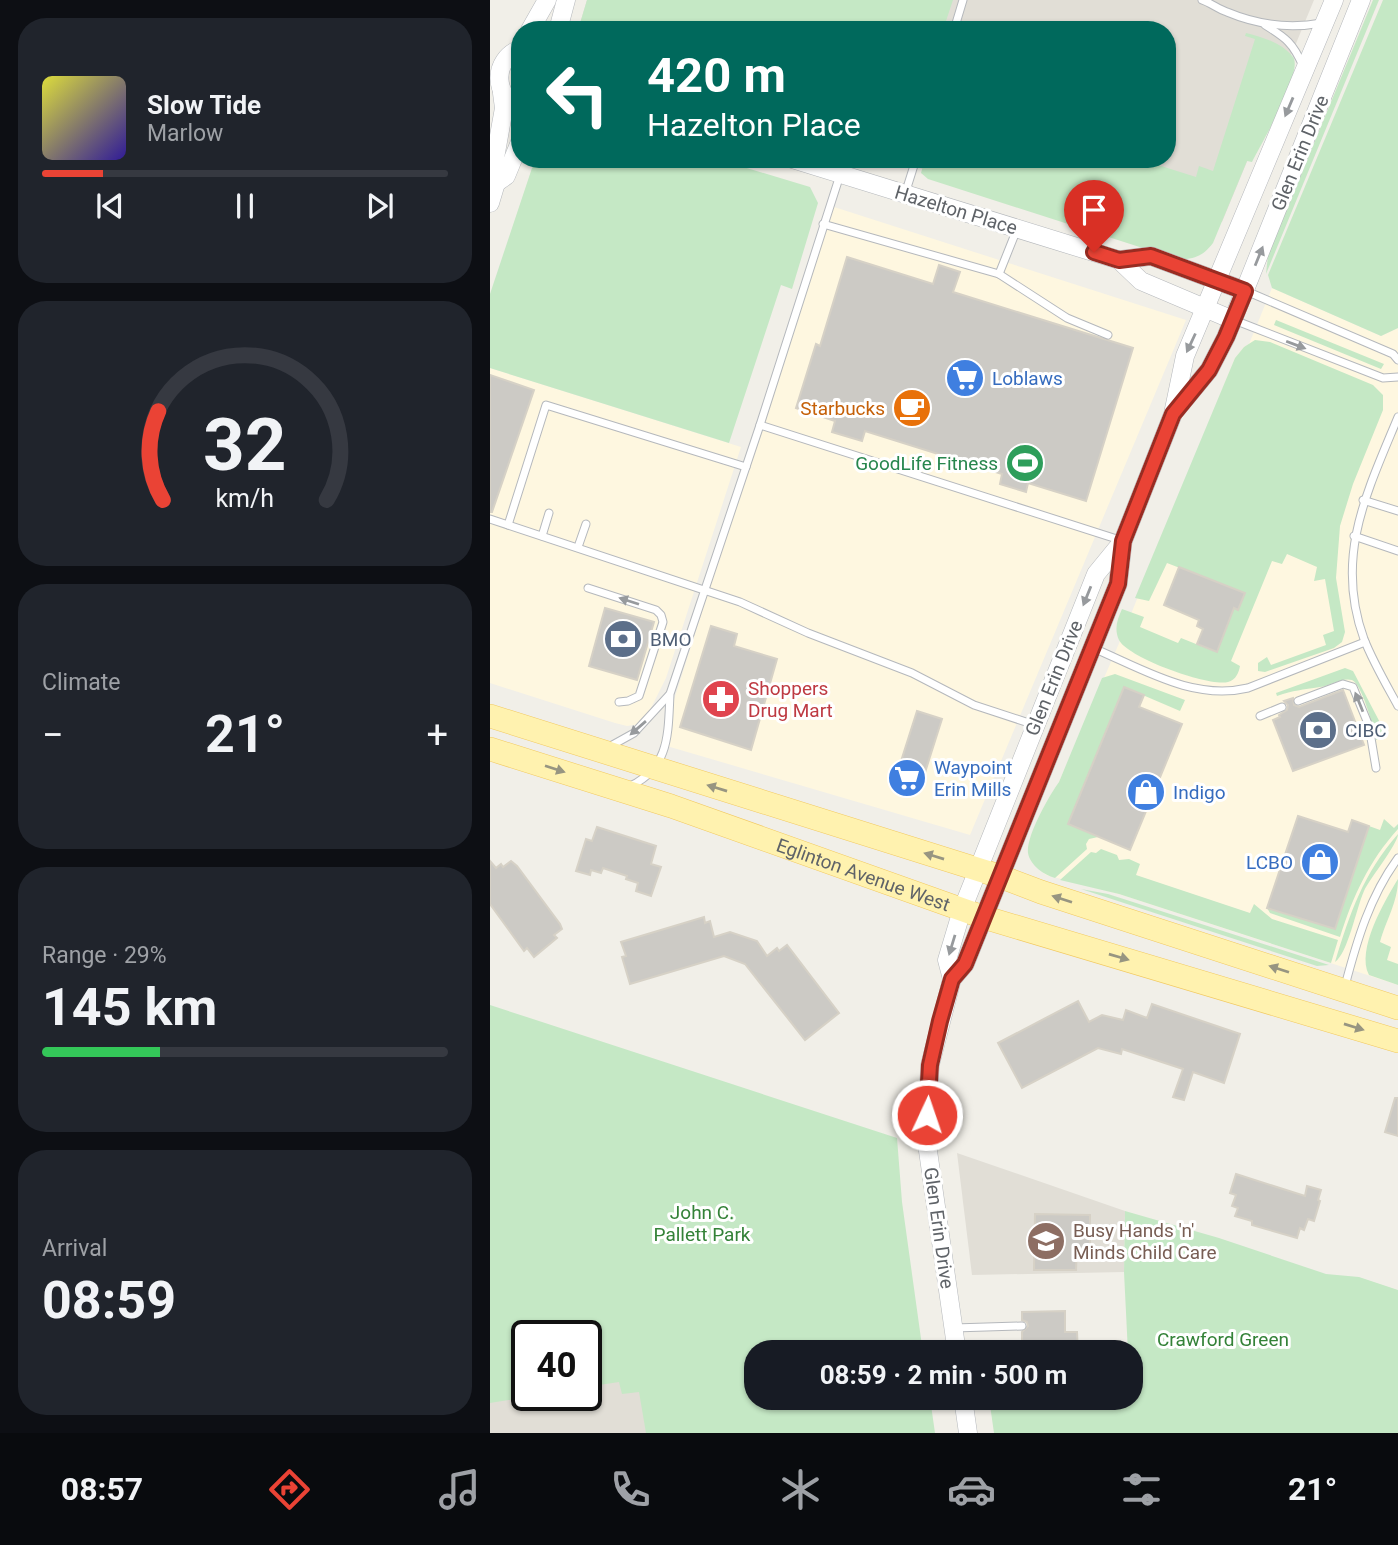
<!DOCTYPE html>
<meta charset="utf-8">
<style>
body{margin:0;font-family:Roboto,sans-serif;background:#20242c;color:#f1f3f6;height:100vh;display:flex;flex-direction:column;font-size:26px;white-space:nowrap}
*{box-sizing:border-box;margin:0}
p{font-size:23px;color:#9ea1a6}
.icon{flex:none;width:38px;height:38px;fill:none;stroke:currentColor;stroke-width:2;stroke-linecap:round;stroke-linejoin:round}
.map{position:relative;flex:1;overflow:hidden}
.sheet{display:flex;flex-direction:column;gap:18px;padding:18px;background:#0d0f14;width:490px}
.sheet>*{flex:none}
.hud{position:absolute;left:21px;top:21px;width:665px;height:147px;border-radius:28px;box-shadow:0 2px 5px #0004;background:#00695c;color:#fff;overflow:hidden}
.speed{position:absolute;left:21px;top:1320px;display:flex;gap:14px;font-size:35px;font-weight:700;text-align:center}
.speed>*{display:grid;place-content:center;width:91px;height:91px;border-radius:50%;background:#171b24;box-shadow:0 2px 5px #0004;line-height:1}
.speed .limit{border:4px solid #111;border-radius:10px;background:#fff;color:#111}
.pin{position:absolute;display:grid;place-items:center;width:60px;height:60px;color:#fff;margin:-72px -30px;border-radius:50% 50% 50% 0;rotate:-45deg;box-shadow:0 0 7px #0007}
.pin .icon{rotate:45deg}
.me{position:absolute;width:77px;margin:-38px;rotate:3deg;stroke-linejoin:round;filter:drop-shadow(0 0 5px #0008)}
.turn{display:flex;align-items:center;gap:24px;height:147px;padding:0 21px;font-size:32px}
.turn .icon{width:91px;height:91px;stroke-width:2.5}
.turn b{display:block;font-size:49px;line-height:60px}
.big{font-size:52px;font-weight:700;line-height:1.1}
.sheet .widget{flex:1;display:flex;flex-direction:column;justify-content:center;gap:10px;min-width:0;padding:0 24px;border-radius:28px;background:#20242c}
.sheet .dial{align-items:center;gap:0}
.dial svg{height:182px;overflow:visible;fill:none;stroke:#363941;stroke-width:7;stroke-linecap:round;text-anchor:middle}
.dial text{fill:#f1f3f6;stroke:none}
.song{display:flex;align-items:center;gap:21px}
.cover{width:84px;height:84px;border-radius:10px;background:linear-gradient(135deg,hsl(60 70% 55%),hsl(250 70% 35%))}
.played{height:7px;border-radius:4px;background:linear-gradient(90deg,#ea4335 15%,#363941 15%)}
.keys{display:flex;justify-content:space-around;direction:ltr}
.heat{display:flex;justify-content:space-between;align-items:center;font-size:38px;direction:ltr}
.charge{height:10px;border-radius:5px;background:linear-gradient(90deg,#34c759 29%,#363941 0)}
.trip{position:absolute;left:254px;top:1340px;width:399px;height:70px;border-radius:28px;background:#171b24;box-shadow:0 2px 5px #0004;font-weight:700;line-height:70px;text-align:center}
.tabs{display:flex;height:112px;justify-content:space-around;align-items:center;background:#090b0e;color:#9ea1a6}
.tabs .icon{width:49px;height:49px}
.tabs .selected{color:#ea4335}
.tabs b{font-size:32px;color:#f1f3f6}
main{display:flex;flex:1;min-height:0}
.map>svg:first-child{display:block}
.commercial{fill:#fef7e0}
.education{fill:#e1ded6;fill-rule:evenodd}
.green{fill:#c5e8c5}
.building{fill:#cccac5;stroke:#d6d1c6;stroke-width:2}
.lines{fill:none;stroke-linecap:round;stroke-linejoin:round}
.service-casing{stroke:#b5b8bc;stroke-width:9}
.tertiary-casing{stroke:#b5b8bc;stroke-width:19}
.primary-casing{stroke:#f2c960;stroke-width:24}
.service{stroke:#fff;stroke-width:7}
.tertiary{stroke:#fff;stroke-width:18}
.primary{stroke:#fff2af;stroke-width:23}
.oneway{fill:#979a9d}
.oneway2{fill:#979581}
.route-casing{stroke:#982c22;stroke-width:18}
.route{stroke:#ea4335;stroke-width:12}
.labels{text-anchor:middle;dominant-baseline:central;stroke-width:6;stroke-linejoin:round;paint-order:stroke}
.street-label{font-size:19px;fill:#5f6368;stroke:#fff}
.shop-label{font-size:19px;fill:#366cbe;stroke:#fff;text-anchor:start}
.food-label{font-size:19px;fill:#c56008;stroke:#fff;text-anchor:end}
.leisure-label{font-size:19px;fill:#27864d;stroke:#fff;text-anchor:end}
.service-label{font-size:19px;fill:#4e5e75;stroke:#fff;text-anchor:start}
.health-label{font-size:19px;fill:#be3a42;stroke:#fff;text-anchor:start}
.park-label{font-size:19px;fill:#348238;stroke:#fff}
.education-label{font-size:19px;fill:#785e54;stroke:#fff;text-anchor:start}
</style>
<main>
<section class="sheet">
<div class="widget">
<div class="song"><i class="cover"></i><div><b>Slow Tide</b><p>Marlow</p></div></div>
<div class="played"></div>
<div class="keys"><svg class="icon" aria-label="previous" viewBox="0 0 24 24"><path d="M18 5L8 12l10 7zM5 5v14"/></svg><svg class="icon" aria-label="pause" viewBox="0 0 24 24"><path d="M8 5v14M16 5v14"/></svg><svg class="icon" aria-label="next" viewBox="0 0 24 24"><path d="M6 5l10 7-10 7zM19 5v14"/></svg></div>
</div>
<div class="widget dial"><svg viewBox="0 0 100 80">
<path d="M14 69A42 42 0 1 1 86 69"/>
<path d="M14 69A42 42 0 0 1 12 30" stroke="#ea4335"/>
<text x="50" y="56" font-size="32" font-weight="700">32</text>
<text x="50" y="72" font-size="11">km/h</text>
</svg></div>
<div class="widget"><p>Climate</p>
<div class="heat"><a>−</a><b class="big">21°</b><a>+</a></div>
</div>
<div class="widget"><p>Range · 29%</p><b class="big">145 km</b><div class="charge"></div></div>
<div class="widget"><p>Arrival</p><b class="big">08:59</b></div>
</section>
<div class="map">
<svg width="908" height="1433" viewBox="0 0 908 1433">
<rect width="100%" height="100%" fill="#f1efe8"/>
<!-- commercial -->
<g class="commercial">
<path d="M341,206l355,114 -216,515 -310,-91z"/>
<path d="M782,288l109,48 17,-8v657l-279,-91 -73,-19 -15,-15 -3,-8 1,-10 13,-31 17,-29 61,-141 115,-283 9,-11 5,-3z"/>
<path d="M0,368l251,79 -75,231 -16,32 -10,14 -13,2 -12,-3 -125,-40z"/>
</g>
<!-- education -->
<g class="education">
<path d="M97,0h727l-92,222 -100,10 -231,-73h276v-129h-589z"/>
<path d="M467,1153l168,58 -1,61 -152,3z"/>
<path d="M0,1293l152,57 15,83h-167zM37,1335h59v60h-59z"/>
</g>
<!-- green -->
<g class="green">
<path d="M97,0h366l-10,30h-365z"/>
<path d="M883,0h6l-113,274 2,-19z"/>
<path d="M893,0h15v328l-17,8 -109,-48 -4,-13z"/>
<path d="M756,33c18,5 35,9 47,24 11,14 -33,89 -41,105l-5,-1 -34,82c-10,13 -17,15 -33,17l-252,-81 -7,-6 4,-14h214l57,18 3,-11 14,5 42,-132 -10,-3z"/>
<path d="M45,159h182l93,28 8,16 -26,86 -11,-4 -52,158 -239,-75v-74z"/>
<path d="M786,320l108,44 -3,5 -107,-44z"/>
<path d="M765,340l15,2 103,43 10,10v15l-30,74 -13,42 -4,52 9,54 -3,10 -8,6 -69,24 -7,-1v-8l9,-6 4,8 55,-20 -3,-10 11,-4 -9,-52 -11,2 3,-14 -30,-13 -5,10 -10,-3 -41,100 9,5c-1,6 -4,14 -12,16 -19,5 -100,-24 -109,-42 -5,-11 -2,-20 3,-31l22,8 -4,10 38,16 3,-5 35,14 18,-44 10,-15 -77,-30 -18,38 -14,-3 100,-240 9,-11z"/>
<path d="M855,668l8,3 33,63 -10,6c-2,-11 -14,-56 -24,-60 -10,-3 -22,6 -32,7 -18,3 -26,3 -43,9l-1,-3z"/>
<path d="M625,674l70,26 -5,11 -56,-24 -56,137 30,13 -9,2 -3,5 1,5 -32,29c-11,-3 -25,-13 -27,-25 -2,-17 21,-57 31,-71l43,-104z"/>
<path d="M894,819l10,9 4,-4v5c-29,32 -45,67 -58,108l-70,-24 -3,-5 68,21 34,-103 11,4z"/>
<path d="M908,834c0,10 -28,44 -34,57 -8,18 -16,62 -29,71 15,-49 28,-88 63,-128z"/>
<path d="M611,849l16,6 2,5 10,-1 11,5 -4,11 114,38 4,-9 18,15 66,21 -7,23 -212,-69 -59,-14 31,-28 5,1z"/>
<path d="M908,879c0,23 -12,41 -18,63l11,5 -4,13 11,4v21l-29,-10c-13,-25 15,-73 29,-96z"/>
<path d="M591,889l27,5 221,71 -12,1z"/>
<path d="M0,1005l407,133 5,64 21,151h-167v45h174l5,35h-289l-7,-41 -17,2 -3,-12 -33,5v-52h-59v60h14l-51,8z"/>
<path d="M635,1211l94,27 107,36 33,3 39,13v143h-404l-5,-35h141v-45h-2l-4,-81z"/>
</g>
<!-- building -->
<g class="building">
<path d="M357,257l86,27 6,-19 21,7 -7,20 180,56 -47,153 -58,-18 -2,9 -26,-8 2,-10 -137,-43 -3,10 -30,-9 3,-11 -39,-13 20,-64 4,2z"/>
<path d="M0,375l44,15 -42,122h-2z"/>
<path d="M689,567l66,26 -7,17 -4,-2 -17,44 -20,-8 6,-15 -6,-3 2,-6 -35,-15z"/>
<path d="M115,608l49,14 -17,58 -48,-14z"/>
<path d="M221,626l26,8 -3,12 43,13 -26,91 -71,-23z"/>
<path d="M634,687l20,8 -5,12 43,17 -52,126 -62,-26z"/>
<path d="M853,690l21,55 -71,26 -20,-51 7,-3 -1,-2 8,-5 1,-5 -4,-4 9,-3 1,7 5,2z"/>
<path d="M427,711l25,8 -21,66 -25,-8z"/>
<path d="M808,816l50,16 4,-12 17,6 -34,103 -68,-21z"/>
<path d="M107,827l59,19 -5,18 10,3 -10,29 -15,-5 2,-8 -12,-4 1,-3 -24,-8 -2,5 -10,-3 -1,5 -14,-4 10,-32 6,2z"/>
<path d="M0,861l6,7 5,-4 2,3 8,-6 6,5 43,58 2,5 -8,6 3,3 -23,19 -7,-9 -3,3 -34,-47z"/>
<path d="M214,917l1,6 5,-2 4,16 16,-5 27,9 10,15 10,-8 2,3 8,-6 52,68 -34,27 -60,-76 -21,-8 -94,28 -8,-27 4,-1 -5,-14z"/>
<path d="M588,1001l11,21 13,-7 21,5 3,-10 21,8 5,-14 88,30 -16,49 -31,-11 -9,28 -11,-3 10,-28 -61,-20 -1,5 -23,-6 -76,40 -24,-45z"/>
<path d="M905,1098h3v38l-13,-4z"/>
<path d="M746,1174l69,22 2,-10 14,4 -3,10 2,1 -6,20 -6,-2 -4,11 -4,-2 -3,10 -45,-13v-4l-17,-5 3,-8 -6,-2 4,-11 -6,-2z"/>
<path d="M545,1214l55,1v33h-13l-1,22h-42z"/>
<path d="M575,1311v21h12l1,21h-56v-21l6,-6 -1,-4 -5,-2v-8z"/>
</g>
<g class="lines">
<defs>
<g id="service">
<path d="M712,0c9,3 16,9 25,12 31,13 62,17 95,11"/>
<path d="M775,25c21,13 28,18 38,41"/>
<path d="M464,30l9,-30"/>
<path d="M415,194l11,-35"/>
<path d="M333,224l176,50 68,44 41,17"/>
<path d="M509,274l18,-45"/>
<path d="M756,291l147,63 5,6"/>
<path d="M744,320l149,58 15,-1"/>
<path d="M908,417c-31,75 -64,140 -34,222 9,23 22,45 34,67"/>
<path d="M270,425l363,116"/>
<path d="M873,500l35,11"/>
<path d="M0,519l250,83 68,31 104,40 62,32 61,20"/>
<path d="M18,525l38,-120 200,62"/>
<path d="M52,536l7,-23"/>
<path d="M864,536l44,15"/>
<path d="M88,547l8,-23"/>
<path d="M98,588l68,22 5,5 2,7 -24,74 -11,5 -9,1"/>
<path d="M603,648c50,21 100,53 155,40l117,-46"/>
<path d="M808,701l45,-17 10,3 16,39 7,42"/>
<path d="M770,716l22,-9"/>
<path d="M117,748l27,-15 35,-38"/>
<path d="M138,787c42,-18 40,-53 42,-93l90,-269 80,-250"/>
<path d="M855,986c12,-46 25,-90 53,-128"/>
<path d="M464,1328l68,-2"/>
</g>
<g id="tertiary">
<path d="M40,30l17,-30"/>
<path d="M68,30l8,-30"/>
<path d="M30,49c-28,11 -27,47 0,59"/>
<path d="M302,159l327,101 32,-4 94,35"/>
<path d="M6,183l10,-7 14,-34"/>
<path d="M0,203l6,-20 -3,-14 11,-61 -2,-15"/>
<path d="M629,260l22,21 92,39"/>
<path d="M685,411l34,-41 17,-33 135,-337"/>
<path d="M462,979l-5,-19 15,-50 134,-336 27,-33"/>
<path d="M467,1353l-31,-216 4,-72 22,-86 13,-15 153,-380 5,-43 50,-127 12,-58 149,-356"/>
<path d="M473,1398l5,35"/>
</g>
<g id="primary">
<path d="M0,716l509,160 42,16 357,116"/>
<path id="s1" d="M0,749l181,57 312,111 415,124"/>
</g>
</defs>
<!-- service casing -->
<use href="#service" class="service-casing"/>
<!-- tertiary casing -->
<use href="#tertiary" class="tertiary-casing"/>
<!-- primary casing -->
<use href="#primary" class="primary-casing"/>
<!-- service -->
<use href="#service" class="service"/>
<!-- tertiary -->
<use href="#tertiary" class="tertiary"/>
<!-- primary -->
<use href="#primary" class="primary"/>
</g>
<!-- one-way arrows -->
<defs><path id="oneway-solid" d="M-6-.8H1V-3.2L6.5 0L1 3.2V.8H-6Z" transform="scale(1.75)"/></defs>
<g class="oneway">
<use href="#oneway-solid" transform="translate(799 107) rotate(113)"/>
<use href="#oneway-solid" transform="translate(769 256) rotate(-68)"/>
<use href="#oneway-solid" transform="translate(701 343) rotate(115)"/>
<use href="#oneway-solid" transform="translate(806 345) rotate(21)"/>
<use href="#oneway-solid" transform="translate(597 596) rotate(112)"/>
<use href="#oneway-solid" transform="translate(139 601) rotate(-162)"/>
<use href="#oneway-solid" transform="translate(869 702) rotate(-112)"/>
<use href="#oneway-solid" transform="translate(148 728) rotate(139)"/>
<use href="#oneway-solid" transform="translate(462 945) rotate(107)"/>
</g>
<g class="oneway2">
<use href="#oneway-solid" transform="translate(65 769) rotate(18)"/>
<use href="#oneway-solid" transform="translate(227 788) rotate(-163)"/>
<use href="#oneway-solid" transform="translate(444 856) rotate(-163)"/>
<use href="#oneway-solid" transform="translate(572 899) rotate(-162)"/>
<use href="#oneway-solid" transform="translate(629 957) rotate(16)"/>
<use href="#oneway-solid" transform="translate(789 969) rotate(-162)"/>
<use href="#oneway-solid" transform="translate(864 1027) rotate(17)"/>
</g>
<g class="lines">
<defs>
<path id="route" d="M437,1115l3,-50 10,-44 12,-42 13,-15 153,-380 5,-43 50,-127 36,-44 17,-33 19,-46 -94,-35 -32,4 -25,-8"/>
</defs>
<!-- route casing -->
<use href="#route" class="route-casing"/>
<!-- route -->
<use href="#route" class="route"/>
</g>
<!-- icons -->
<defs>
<symbol id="supermarket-disc" viewBox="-11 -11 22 22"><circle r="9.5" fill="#3f7fe0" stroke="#fff"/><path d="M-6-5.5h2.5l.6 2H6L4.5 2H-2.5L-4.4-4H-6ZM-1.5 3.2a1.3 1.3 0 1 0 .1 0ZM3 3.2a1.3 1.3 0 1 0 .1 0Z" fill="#fff"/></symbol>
<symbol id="cafe-disc" viewBox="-11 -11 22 22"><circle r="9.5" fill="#e8710a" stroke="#fff"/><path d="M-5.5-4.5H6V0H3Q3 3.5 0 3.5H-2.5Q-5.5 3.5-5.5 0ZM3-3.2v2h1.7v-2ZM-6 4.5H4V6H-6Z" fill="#fff"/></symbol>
<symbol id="stadium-disc" viewBox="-11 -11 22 22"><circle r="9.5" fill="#2e9e5b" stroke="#fff"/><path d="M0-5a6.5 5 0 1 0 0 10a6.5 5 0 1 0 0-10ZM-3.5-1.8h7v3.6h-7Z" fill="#fff"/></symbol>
<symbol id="bank-disc" viewBox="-11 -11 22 22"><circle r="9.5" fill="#5c6f8a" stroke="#fff"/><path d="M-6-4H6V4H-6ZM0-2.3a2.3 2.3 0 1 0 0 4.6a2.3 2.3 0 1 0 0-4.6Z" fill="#fff"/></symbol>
<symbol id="pharmacy-disc" viewBox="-11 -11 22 22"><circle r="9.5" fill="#e0444e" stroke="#fff"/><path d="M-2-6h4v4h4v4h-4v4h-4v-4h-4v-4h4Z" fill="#fff"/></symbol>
<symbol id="shop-disc" viewBox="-11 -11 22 22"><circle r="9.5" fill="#3f7fe0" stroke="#fff"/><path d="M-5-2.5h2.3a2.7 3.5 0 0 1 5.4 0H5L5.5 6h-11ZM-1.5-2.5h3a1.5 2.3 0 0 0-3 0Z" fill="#fff"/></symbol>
<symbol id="school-disc" viewBox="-11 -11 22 22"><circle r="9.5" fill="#8d6e63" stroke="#fff"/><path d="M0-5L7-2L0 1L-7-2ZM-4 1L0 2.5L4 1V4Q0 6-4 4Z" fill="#fff"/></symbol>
</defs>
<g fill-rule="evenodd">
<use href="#supermarket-disc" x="453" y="356" width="44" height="44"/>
<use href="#cafe-disc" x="400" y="386" width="44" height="44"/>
<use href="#stadium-disc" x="513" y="441" width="44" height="44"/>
<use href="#bank-disc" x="111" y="617" width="44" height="44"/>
<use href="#pharmacy-disc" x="209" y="677" width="44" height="44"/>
<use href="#bank-disc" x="806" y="708" width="44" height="44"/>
<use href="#supermarket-disc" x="395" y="756" width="44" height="44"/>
<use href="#shop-disc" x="634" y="770" width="44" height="44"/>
<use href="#shop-disc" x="808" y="840" width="44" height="44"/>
<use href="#school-disc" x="534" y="1219" width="44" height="44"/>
</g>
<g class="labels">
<!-- street labels -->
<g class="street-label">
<text transform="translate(810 153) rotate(-68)">Glen Erin Drive</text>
<text transform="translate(466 210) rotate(17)">Hazelton Place</text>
<text transform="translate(564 678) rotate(-68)">Glen Erin Drive</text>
<text stroke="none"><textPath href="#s1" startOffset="394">Eglinton Avenue West</textPath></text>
<text transform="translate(449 1228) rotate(82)">Glen Erin Drive</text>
</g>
<!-- shop labels -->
<g class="shop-label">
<text x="502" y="378">Loblaws</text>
<text x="444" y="767">Waypoint<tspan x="444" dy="22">Erin Mills</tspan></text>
<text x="683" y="792">Indigo</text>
<text x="803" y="862" text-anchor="end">LCBO</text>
</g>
<!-- food labels -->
<g class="food-label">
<text x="395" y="408">Starbucks</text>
</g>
<!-- leisure labels -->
<g class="leisure-label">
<text x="508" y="463">GoodLife Fitness</text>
</g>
<!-- service labels -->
<g class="service-label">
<text x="160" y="639">BMO</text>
<text x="855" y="730">CIBC</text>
</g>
<!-- health labels -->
<g class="health-label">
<text x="258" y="688">Shoppers<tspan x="258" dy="22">Drug Mart</tspan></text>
</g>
<!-- park labels -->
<g class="park-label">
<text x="212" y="1212">John C.<tspan x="212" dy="22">Pallett Park</tspan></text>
<text x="733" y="1339">Crawford Green</text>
</g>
<!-- education labels -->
<g class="education-label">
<text x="583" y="1230">Busy Hands 'n'<tspan x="583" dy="22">Minds Child Care</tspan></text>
</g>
</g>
</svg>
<div class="speed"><div class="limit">40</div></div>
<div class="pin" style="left:604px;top:252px;background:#d93025"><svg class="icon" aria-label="arrive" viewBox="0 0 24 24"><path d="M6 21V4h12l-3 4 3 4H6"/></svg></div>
<svg class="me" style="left:437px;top:1115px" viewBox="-20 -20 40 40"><circle r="17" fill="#ea4335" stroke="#fff" stroke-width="3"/><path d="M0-11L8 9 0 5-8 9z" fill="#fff"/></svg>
<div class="trip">08:59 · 2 min · 500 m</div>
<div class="hud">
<div class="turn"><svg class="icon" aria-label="left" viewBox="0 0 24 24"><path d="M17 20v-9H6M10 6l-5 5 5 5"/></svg><div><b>420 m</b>Hazelton Place</div></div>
</div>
</div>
</main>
<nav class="tabs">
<b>08:57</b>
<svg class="icon selected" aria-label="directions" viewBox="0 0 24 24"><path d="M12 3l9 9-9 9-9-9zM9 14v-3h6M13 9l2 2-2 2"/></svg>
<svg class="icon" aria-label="music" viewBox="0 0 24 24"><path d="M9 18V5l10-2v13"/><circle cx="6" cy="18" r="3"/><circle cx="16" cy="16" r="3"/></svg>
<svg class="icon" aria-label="phone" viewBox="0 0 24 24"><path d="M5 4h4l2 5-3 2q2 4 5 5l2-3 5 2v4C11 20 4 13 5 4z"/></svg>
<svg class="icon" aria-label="climate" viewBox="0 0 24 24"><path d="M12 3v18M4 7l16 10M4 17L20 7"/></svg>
<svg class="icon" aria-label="car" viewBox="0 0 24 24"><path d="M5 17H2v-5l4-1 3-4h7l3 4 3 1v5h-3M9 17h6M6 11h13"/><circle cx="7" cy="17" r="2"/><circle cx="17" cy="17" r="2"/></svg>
<svg class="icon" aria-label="filters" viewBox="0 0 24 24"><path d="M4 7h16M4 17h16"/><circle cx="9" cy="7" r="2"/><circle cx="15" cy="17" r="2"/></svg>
<b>21°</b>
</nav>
